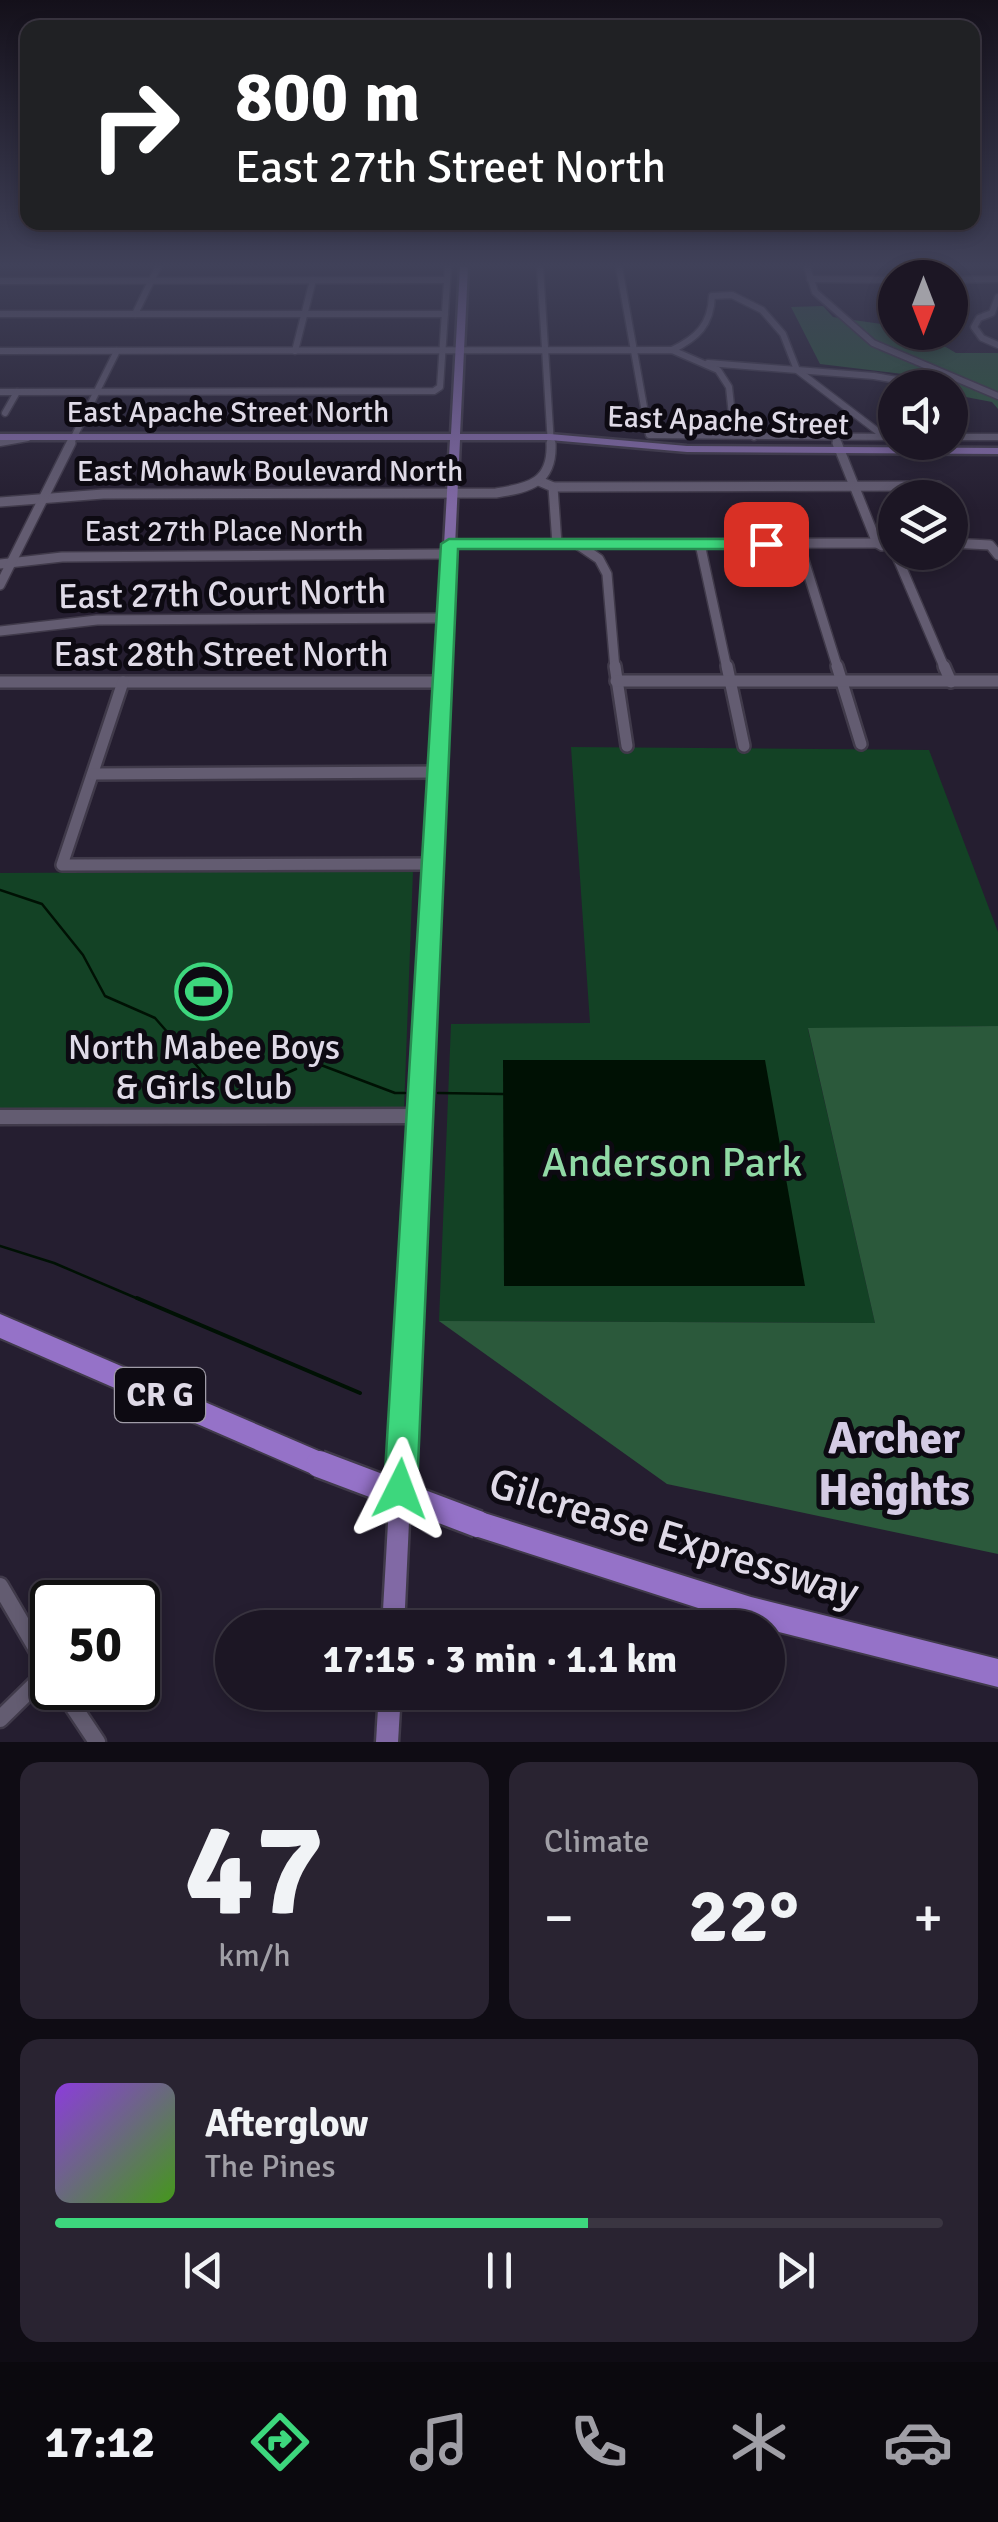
<!DOCTYPE html>
<meta charset="utf-8">
<style>
body{margin:0;font-family:Signika,sans-serif;background:#292331;color:#f1f3f6;height:100vh;display:flex;flex-direction:column;font-size:38px;white-space:nowrap}
*{box-sizing:border-box;margin:0}
p{font-size:32px;color:#a09fa6}
.icon{flex:none;width:55px;height:55px;fill:none;stroke:currentColor;stroke-width:2;stroke-linecap:round;stroke-linejoin:round}
.map{position:relative;height:1742px;overflow:hidden}
.drawer{display:flex;flex-direction:column;gap:20px;padding:20px;background:#0f0c14;flex:1}
.drawer>*{flex:none}
.guide{position:absolute;left:20px;top:20px;width:960px;height:210px;border-radius:20px;box-shadow:0 5px 15px #0003,0 0 0 2px #3a3541;background:#202124;color:#fff;overflow:hidden}
.needle{width:65px;rotate:180deg}
.tools{position:absolute;left:878px;top:260px;display:grid;gap:20px}
.tools a{display:grid;place-items:center;width:90px;height:90px;border-radius:50%;background:#1c1624;box-shadow:0 5px 15px #0003,0 0 0 2px #3a3541;font-size:50px}
.speed{position:absolute;left:30px;top:1580px;display:flex;gap:20px;font-size:50px;font-weight:700;text-align:center}
.speed>*{display:grid;place-content:center;width:130px;height:130px;border-radius:50%;background:#1c1624;box-shadow:0 5px 15px #0003,0 0 0 2px #3a3541;line-height:1}
.speed .limit{border:5px solid #111;border-radius:15px;background:#fff;color:#111}
.pin{position:absolute;display:grid;place-items:center;width:85px;height:85px;color:#fff;margin:-42px;border-radius:20px;box-shadow:0 5px 15px #0006}
.me{position:absolute;width:110px;margin:-55px;rotate:3deg;stroke-linejoin:round;filter:drop-shadow(0 0 8px #0008)}
.turn{display:flex;align-items:center;gap:35px;height:210px;padding:0 50px;font-size:45px}
.turn .icon{width:130px;height:130px;stroke-width:2.5}
.turn b{display:block;font-size:70px;line-height:85px}
.big{font-size:75px;font-weight:800;line-height:1.1}
.drawer .widget{flex:1;display:flex;flex-direction:column;justify-content:center;gap:15px;min-width:0;padding:0 35px;border-radius:20px;background:#292331}
.drawer .dial{align-items:center;gap:0}
.dial b{font-size:130px;line-height:1}
.song{display:flex;align-items:center;gap:30px}
.cover{width:120px;height:120px;border-radius:15px;background:linear-gradient(135deg,hsl(270 70% 55%),hsl(100 70% 35%))}
.played{height:10px;border-radius:5px;background:linear-gradient(90deg,#3dd77d 60%,#3a3541 60%)}
.keys{display:flex;justify-content:space-around;direction:ltr}
.heat{display:flex;justify-content:space-between;align-items:center;font-size:55px;direction:ltr}
.drawer .tiles{flex:1;display:grid;gap:20px;grid-template-columns:1fr 1fr}
.widget:last-child{grid-column:span 2}
.trip{position:absolute;left:215px;top:1610px;width:570px;height:100px;border-radius:50px;background:#1c1624;box-shadow:0 5px 15px #0003,0 0 0 2px #3a3541;font-weight:800;line-height:100px;text-align:center}
.tab-bar{display:flex;height:160px;justify-content:space-around;align-items:center;background:#0b090e;color:#a09fa6}
.tab-bar .icon{width:70px;height:70px}
.tab-bar .current{color:#3dd77d}
.tab-bar b{font-size:45px;color:#f1f3f6}
.map>svg:first-child{display:block}
.green{fill:#134225}
.forest{fill:#2b593b}
.water{fill:#001104}
.lines{fill:none;stroke-linecap:round;stroke-linejoin:round}
.stream-far1{stroke:#001104;stroke-width:2.5}
.stream{stroke:#001104;stroke-width:4}
.minor-far4-casing{stroke:#403a4a;stroke-width:9}
.minor-far3-casing{stroke:#403a4a;stroke-width:12}
.minor-far2-casing{stroke:#403a4a;stroke-width:16}
.minor-far1-casing{stroke:#403a4a;stroke-width:19}
.minor-casing{stroke:#403a4a;stroke-width:21}
.major-casing{stroke:#403a4a;stroke-width:5}
.highway-casing{stroke:#403a4a;stroke-width:4}
.minor-far4{stroke:#635c71;stroke-width:6}
.minor-far3{stroke:#635c71;stroke-width:9}
.minor-far2{stroke:#635c71;stroke-width:11}
.minor-far1{stroke:#635c71;stroke-width:14}
.minor{stroke:#635c71;stroke-width:16}
.major{fill:#8169a5;fill-rule:evenodd}
.highway{fill:#9572c8;fill-rule:evenodd}
.highway-bridge-casing{stroke:#403a4a;stroke-width:31;stroke-linecap:butt}
.highway-bridge{stroke:#9572c8;stroke-width:26}
.route{fill:#3dd77d;stroke:#288c51;stroke-width:2.5}
.labels{text-anchor:middle;dominant-baseline:central;stroke-width:10;stroke-linejoin:round;paint-order:stroke}
.far-street-label{font-size:30px;fill:#dfdae7;stroke:#0d0a12}
.shield{fill:#0d0a12;stroke:#a09ca7;stroke-width:2.5}
.shield-label{font-size:32px;font-weight:bold;fill:#dfdae7}
.street-label{font-size:35px;fill:#dfdae7;stroke:#0d0a12}
.poi-label{font-size:35px;fill:#dfdae7;stroke:#0d0a12}
.near-park-label{font-size:42px;fill:#91daa6;stroke:#0d0a12}
.near-street-label{font-size:42px;fill:#dfdae7;stroke:#0d0a12}
.near-neighbourhood-label{font-size:45px;font-weight:bold;fill:#d4cbe4;stroke:#0d0a12}
</style>
<div class="map">
<svg width="998" height="1742" viewBox="0 0 998 1742">
<rect width="100%" height="100%" fill="#251e30"/>
<!-- green -->
<g class="green">
<path d="M571,747l358,3 69,182v94l-190,3 67,294 -436,-2 12,-297 139,-1z"/>
<path d="M413,871l-9,238 -404,1v-237z"/>
</g>
<!-- forest -->
<g class="forest">
<path d="M823,306l10,11 62,9v6l27,1 34,20h42v56l-6,-7 -42,-8v-6l-22,-1 -25,-13 -83,-10 -29,-57z"/>
<path d="M998,1026v528l-331,-70 -228,-163 436,2 -67,-295z"/>
</g>
<!-- water -->
<path class="water" d="M503,1060h262l40,226h-301z"/>
<g class="lines">
<!-- stream-far1 -->
<g class="stream-far1">
<path d="M0,890l42,14 41,51 22,41 50,22 57,65"/>
<path d="M313,1062l82,31h10"/>
<path d="M438,1093l65,1"/>
<path d="M224,1094l4,4h37l17,-23 14,-6"/>
<path d="M0,1246l54,17 89,38"/>
</g>
<!-- stream -->
<path class="stream" d="M137,1298l223,95"/>
<defs>
<g id="minor-far4">
<path d="M540,267l11,178"/>
<path d="M619,267l30,168 246,2"/>
<path d="M807,267l8,25 58,51 125,53"/>
<path d="M810,279l85,1"/>
<path d="M950,280l48,-1"/>
<path d="M0,281l447,-1"/>
<path d="M998,297l-6,16 -13,5 -5,9 8,11 16,7"/>
<path d="M0,314h445"/>
<path d="M135,314l23,-47"/>
<path d="M672,350c25,-12 39,-25 40,-54l20,-1 30,15 21,24 14,36 88,67"/>
<path d="M0,351l672,-1 46,20 11,17 3,28 22,22"/>
<path d="M295,351l18,-71"/>
<path d="M708,363l166,13 68,12"/>
<path d="M0,392l434,-1 6,-4 8,-120"/>
<path d="M5,413l12,-21"/>
<path d="M834,436l4,9"/>
<path d="M950,437h48"/>
<path d="M0,443l28,-5"/>
<path d="M70,445l47,-94"/>
</g>
<g id="minor-far3">
<path d="M837,443l40,100 5,3"/>
<path d="M539,481l14,6 385,-1"/>
<path d="M553,487l4,57"/>
<path d="M0,502l103,-8 393,-1c34,-5 57,-11 55,-50"/>
<path d="M950,543l40,2 8,10"/>
<path d="M449,544l446,-1"/>
<path d="M577,544l22,15 8,15 8,95"/>
<path d="M700,544l27,125"/>
<path d="M799,544l39,125"/>
<path d="M895,552l50,117"/>
<path d="M0,564l62,-7 387,-3"/>
<path d="M0,585l71,-142"/>
<path d="M0,631l97,-11 349,-2"/>
</g>
<g id="minor-far2">
<path d="M615,666l12,80"/>
<path d="M727,666l17,80"/>
<path d="M837,666l24,78"/>
<path d="M944,666l7,16"/>
<path d="M616,681h382"/>
<path d="M0,682h442"/>
<path d="M123,682l-61,183 372,-1"/>
<path d="M93,774l345,-2"/>
</g>
<path id="minor-far1" d="M0,1117l420,-1"/>
<g id="minor">
<path d="M0,1586l52,89"/>
<path d="M61,1688l36,54"/>
<path d="M0,1719l50,-49"/>
</g>
<g id="major">
<path d="M460,267h8l-8,167h90l137,12 311,2v6l-311,-2 -137,-12h-90l-56,1188h-22l68,-1188h-450v-6h451z"/>
<path d="M379,1692h22l-3,50h-22z"/>
</g>
<g id="highway">
<path d="M0,1314l328,141 4,9 -4,9 -9,4 -319,-139z"/>
<path d="M478,1511l273,86 247,62v28l-247,-62 -273,-88 -9,-4 -4,-9 4,-9z"/>
</g>
</defs>
<!-- minor-far4 casing -->
<use href="#minor-far4" class="minor-far4-casing"/>
<!-- minor-far3 casing -->
<use href="#minor-far3" class="minor-far3-casing"/>
<!-- minor-far2 casing -->
<use href="#minor-far2" class="minor-far2-casing"/>
<!-- minor-far1 casing -->
<use href="#minor-far1" class="minor-far1-casing"/>
<!-- minor casing -->
<use href="#minor" class="minor-casing"/>
<!-- major casing -->
<use href="#major" class="major-casing"/>
<!-- highway casing -->
<use href="#highway" class="highway-casing"/>
<!-- minor-far4 -->
<use href="#minor-far4" class="minor-far4"/>
<!-- minor-far3 -->
<use href="#minor-far3" class="minor-far3"/>
<!-- minor-far2 -->
<use href="#minor-far2" class="minor-far2"/>
<!-- minor-far1 -->
<use href="#minor-far1" class="minor-far1"/>
<!-- minor -->
<use href="#minor" class="minor"/>
<!-- major -->
<use href="#major" class="major"/>
<!-- highway -->
<use href="#highway" class="highway"/>
<defs>
<path id="highway-bridge" d="M319,1464l159,60"/>
</defs>
<!-- highway-bridge casing -->
<use href="#highway-bridge" class="highway-bridge-casing"/>
<!-- highway-bridge -->
<use href="#highway-bridge" class="highway-bridge"/>
</g>
<!-- sky -->
<linearGradient id="sky" x2="0" y2="1"><stop stop-color="#14101a"/><stop offset="0.52" stop-color="#404159"/><stop offset="1" stop-color="#404159" stop-opacity="0"/></linearGradient>
<rect width="998" height="510" fill="url(#sky)"/>
<!-- route -->
<path class="route" d="M449,539h317l9,5 -9,5h-308l-41,940 -5,12 -12,5 -11,-5 -5,-12 57,-945z"/>
<!-- icons -->
<defs>
<symbol id="stadium-ring" viewBox="-11 -11 22 22"><circle r="9.5" fill="#0d0a12" stroke="#3dd77d" stroke-width="1.5"/><path d="M0-5a6.5 5 0 1 0 0 10a6.5 5 0 1 0 0-10ZM-3.5-1.8h7v3.6h-7Z" fill="#3dd77d"/></symbol>
</defs>
<g fill-rule="evenodd">
<use href="#stadium-ring" x="172" y="960" width="63" height="63"/>
</g>
<g class="labels">
<!-- far-street labels -->
<g class="far-street-label">
<text x="228" y="412">East Apache Street North</text>
<text transform="translate(728 421) rotate(2)">East Apache Street</text>
<text x="270" y="471">East Mohawk Boulevard North</text>
<text x="224" y="531">East 27th Place North</text>
</g>
<!-- shield labels -->
<rect class="shield" x="115" y="1368" width="90" height="54" rx="8"/>
<g class="shield-label">
<text x="160" y="1395">CR G</text>
</g>
<!-- street labels -->
<g class="street-label">
<text transform="translate(222 594) rotate(-1)">East 27th Court North</text>
<text x="221" y="654">East 28th Street North</text>
</g>
<!-- poi labels -->
<g class="poi-label">
<text x="204" y="1047">North Mabee Boys<tspan x="204" dy="40">&amp; Girls Club</tspan></text>
</g>
<!-- near-park labels -->
<g class="near-park-label">
<text x="672" y="1162">Anderson Park</text>
</g>
<!-- near-street labels -->
<g class="near-street-label">
<text transform="translate(674 1538) rotate(17)">Gilcrease Expressway</text>
</g>
<!-- near-neighbourhood labels -->
<g class="near-neighbourhood-label">
<text x="894" y="1438">Archer<tspan x="894" dy="52">Heights</tspan></text>
</g>
</g>
</svg>
<div class="tools">
<a><svg class="needle" viewBox="-14 -14 28 28"><path d="M0-13l5 13h-10z" fill="#e53935"/><path d="M0 13l5-13h-10z" fill="#a09fa6"/></svg></a>
<a><svg class="icon" aria-label="sound" viewBox="0 0 24 24"><path d="M4 9h4l5-4v14l-5-4H4zM17 9q2 3 0 6"/></svg></a>
<a><svg class="icon" aria-label="layers" viewBox="0 0 24 24"><path d="M12 4l9 5-9 5-9-5zM3 14l9 5 9-5"/></svg></a>
</div>
<div class="speed"><div class="limit">50</div></div>
<div class="pin" style="left:766px;top:544px;background:#d93025"><svg class="icon" aria-label="arrive" viewBox="0 0 24 24"><path d="M6 21V4h12l-3 4 3 4H6"/></svg></div>
<svg class="me" style="left:400px;top:1489px" viewBox="-20 -20 40 40"><path d="M0-17L14 15 0 8-14 15z" fill="#3dd77d" stroke="#fff" stroke-width="4"/></svg>
<div class="trip">17:15 · 3 min · 1.1 km</div>
<div class="guide">
<div class="turn"><svg class="icon" aria-label="right" viewBox="0 0 24 24"><path d="M7 20v-9h11M14 6l5 5-5 5"/></svg><div><b>800 m</b>East 27th Street North</div></div>
</div>
</div>
<section class="drawer">
<div class="tiles">
<div class="widget dial"><b>47</b><p>km/h</p></div>
<div class="widget"><p>Climate</p>
<div class="heat"><a>−</a><b class="big">22°</b><a>+</a></div>
</div>
<div class="widget">
<div class="song"><i class="cover"></i><div><b>Afterglow</b><p>The Pines</p></div></div>
<div class="played"></div>
<div class="keys"><svg class="icon" aria-label="previous" viewBox="0 0 24 24"><path d="M18 5L8 12l10 7zM5 5v14"/></svg><svg class="icon" aria-label="pause" viewBox="0 0 24 24"><path d="M8 5v14M16 5v14"/></svg><svg class="icon" aria-label="next" viewBox="0 0 24 24"><path d="M6 5l10 7-10 7zM19 5v14"/></svg></div>
</div>
</div>
</section>
<nav class="tab-bar">
<b>17:12</b>
<svg class="icon current" aria-label="directions" viewBox="0 0 24 24"><path d="M12 3l9 9-9 9-9-9zM9 14v-3h6M13 9l2 2-2 2"/></svg>
<svg class="icon" aria-label="music" viewBox="0 0 24 24"><path d="M9 18V5l10-2v13"/><circle cx="6" cy="18" r="3"/><circle cx="16" cy="16" r="3"/></svg>
<svg class="icon" aria-label="phone" viewBox="0 0 24 24"><path d="M5 4h4l2 5-3 2q2 4 5 5l2-3 5 2v4C11 20 4 13 5 4z"/></svg>
<svg class="icon" aria-label="climate" viewBox="0 0 24 24"><path d="M12 3v18M4 7l16 10M4 17L20 7"/></svg>
<svg class="icon" aria-label="car" viewBox="0 0 24 24"><path d="M5 17H2v-5l4-1 3-4h7l3 4 3 1v5h-3M9 17h6M6 11h13"/><circle cx="7" cy="17" r="2"/><circle cx="17" cy="17" r="2"/></svg>
</nav>
